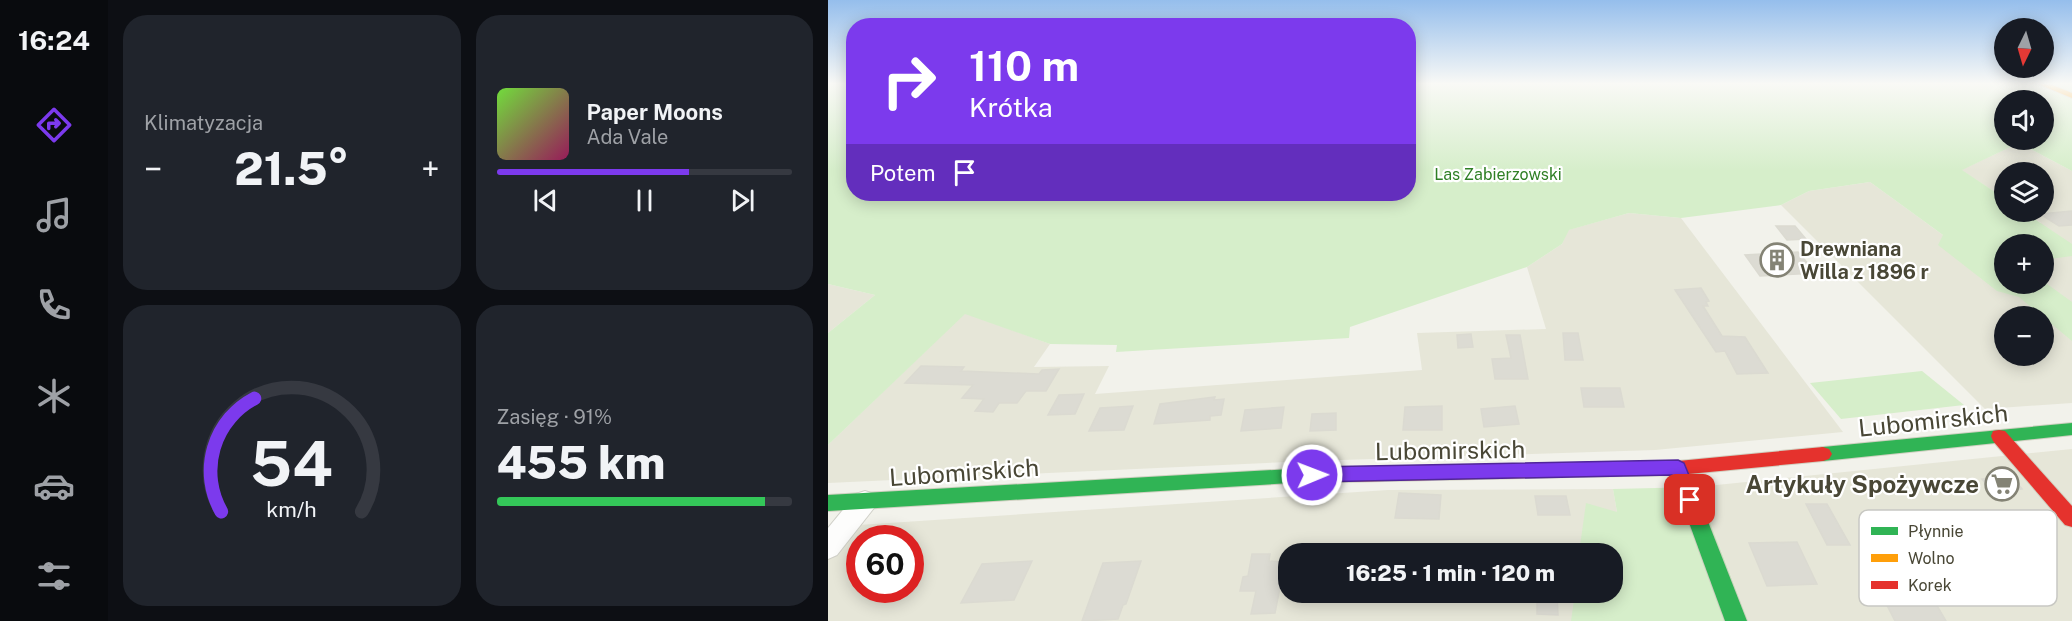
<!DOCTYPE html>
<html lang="pl">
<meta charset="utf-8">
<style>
body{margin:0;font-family:"Public Sans",sans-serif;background:#20242c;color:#f1f3f6;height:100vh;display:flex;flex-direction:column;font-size:22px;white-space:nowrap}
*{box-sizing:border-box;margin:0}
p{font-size:20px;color:#9ea1a6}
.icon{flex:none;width:33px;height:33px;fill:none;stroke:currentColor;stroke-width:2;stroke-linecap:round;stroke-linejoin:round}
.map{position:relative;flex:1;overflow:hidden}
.sheet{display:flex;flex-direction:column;gap:15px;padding:15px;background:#0d0f14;width:720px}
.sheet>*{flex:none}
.guide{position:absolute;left:18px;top:18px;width:570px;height:183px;border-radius:24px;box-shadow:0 3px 15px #0003;background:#7c3aed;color:#fff;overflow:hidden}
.needle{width:39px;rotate:185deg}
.controls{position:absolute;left:1166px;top:18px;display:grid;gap:12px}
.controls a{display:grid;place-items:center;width:60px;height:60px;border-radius:50%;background:#171b24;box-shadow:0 3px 15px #0003;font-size:30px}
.speed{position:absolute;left:18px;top:525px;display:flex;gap:12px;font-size:30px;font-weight:700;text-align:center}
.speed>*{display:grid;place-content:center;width:78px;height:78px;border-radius:50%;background:#171b24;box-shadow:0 3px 15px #0003;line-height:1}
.speed .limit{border:9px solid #d22;background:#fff;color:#111}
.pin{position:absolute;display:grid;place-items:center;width:51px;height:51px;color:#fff;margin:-26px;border-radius:12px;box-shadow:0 3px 9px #0006}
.me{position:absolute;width:66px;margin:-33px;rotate:89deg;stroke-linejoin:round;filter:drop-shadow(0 0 4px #0008)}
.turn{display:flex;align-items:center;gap:21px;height:126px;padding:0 24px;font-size:27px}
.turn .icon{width:78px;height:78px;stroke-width:2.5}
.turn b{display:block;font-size:42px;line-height:51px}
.then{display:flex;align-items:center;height:57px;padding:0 24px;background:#0003;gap:12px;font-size:22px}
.big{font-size:45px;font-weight:800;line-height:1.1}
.sheet .card{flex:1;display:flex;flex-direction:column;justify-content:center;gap:9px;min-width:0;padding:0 21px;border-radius:24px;background:#20242c}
.sheet .dial{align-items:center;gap:0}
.dial svg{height:156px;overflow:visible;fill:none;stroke:#363941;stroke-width:7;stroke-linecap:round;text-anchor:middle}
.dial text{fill:#f1f3f6;stroke:none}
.song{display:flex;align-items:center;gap:18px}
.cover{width:72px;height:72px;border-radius:9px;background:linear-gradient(135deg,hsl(100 70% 55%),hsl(330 70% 35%))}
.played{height:6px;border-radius:3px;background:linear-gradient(90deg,#7c3aed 65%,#363941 65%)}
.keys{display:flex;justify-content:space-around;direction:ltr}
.heat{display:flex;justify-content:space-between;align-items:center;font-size:33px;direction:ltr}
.charge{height:9px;border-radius:4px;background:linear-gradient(90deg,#34c759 91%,#363941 0)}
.sheet .tiles{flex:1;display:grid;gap:15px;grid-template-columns:repeat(2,1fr)}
.trip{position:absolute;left:450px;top:543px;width:345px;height:60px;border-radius:24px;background:#171b24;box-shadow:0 3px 15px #0003;font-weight:800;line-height:60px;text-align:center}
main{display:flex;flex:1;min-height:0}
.menu{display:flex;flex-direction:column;width:108px;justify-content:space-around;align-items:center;background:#090b0e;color:#9ea1a6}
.menu .icon{width:42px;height:42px}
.menu .current{color:#7c3aed}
.menu b{font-size:27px;color:#f1f3f6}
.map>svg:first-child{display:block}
.residential{fill:#e6e6d8;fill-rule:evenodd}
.green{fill:#d6eeca;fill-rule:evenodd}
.building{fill:#dcdbd3;stroke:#dbdad1;stroke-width:1.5}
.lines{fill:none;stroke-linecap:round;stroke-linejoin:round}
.street-casing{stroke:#d0d0c8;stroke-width:2}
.fast-casing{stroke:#d0d0c1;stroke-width:2}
.slow-casing{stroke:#d0d0c1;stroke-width:2}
.jam-casing{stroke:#d0d0c1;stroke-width:2}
.street{fill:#fdfdfc;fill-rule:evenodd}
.fast{fill:#30b455;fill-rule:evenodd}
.slow{fill:#ff9f0a;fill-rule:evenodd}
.jam{fill:#e5322d;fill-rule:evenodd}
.route{fill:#7c3aed;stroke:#51269a;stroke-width:1.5}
.labels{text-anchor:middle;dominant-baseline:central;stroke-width:4.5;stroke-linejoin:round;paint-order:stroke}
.far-park-label{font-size:16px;fill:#2f7f25;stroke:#fff}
.poi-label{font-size:20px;font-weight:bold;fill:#494736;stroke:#fff;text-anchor:start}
.near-street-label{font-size:24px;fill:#494736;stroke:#fff}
.near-poi-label{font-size:24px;font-weight:bold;fill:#494736;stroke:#fff;text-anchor:end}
.key{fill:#fff;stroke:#c8c8c3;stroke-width:1.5}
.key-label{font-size:16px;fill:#494736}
</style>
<main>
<nav class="menu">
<b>16:24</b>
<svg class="icon current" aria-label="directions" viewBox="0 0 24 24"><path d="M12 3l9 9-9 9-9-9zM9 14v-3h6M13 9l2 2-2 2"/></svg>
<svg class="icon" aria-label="music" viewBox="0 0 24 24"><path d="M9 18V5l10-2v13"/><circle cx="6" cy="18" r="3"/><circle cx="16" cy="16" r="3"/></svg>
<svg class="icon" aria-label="phone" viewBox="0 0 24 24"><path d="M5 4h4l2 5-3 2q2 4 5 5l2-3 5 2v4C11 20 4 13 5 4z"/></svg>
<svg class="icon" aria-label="climate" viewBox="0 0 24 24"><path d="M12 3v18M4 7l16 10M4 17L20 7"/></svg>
<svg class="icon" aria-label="car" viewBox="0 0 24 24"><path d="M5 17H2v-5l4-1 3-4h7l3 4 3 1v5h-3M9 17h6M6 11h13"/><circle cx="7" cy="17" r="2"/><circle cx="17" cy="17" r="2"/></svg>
<svg class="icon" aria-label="filters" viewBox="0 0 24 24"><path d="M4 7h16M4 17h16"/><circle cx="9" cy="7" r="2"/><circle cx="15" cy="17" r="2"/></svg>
</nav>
<section class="sheet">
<div class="tiles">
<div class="card"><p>Klimatyzacja</p>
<div class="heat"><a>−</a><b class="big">21.5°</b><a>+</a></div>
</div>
<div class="card">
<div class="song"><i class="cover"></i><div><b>Paper Moons</b><p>Ada Vale</p></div></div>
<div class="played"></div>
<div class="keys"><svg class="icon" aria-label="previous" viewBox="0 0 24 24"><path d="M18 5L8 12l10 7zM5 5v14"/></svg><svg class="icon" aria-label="pause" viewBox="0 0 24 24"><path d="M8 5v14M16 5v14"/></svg><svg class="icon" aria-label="next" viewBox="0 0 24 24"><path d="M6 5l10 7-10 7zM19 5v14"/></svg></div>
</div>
<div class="card dial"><svg viewBox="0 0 100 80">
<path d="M14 69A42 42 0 1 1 86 69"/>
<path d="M14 69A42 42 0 0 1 31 11" stroke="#7c3aed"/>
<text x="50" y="56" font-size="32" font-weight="700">54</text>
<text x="50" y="72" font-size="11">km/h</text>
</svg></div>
<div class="card"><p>Zasięg · 91%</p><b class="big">455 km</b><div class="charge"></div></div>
</div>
</section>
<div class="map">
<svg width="1244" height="621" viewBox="0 0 1244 621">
<rect width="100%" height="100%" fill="#f2f2eb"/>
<!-- residential -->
<g class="residential">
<path d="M1191,143l53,28v232l-87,6 -204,-204 28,-14 61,-9 73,53 98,-12 -17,-11h19v-40h-39v26l-43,-28zM1176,244h39v40h-39zM1176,316h39v40h-39z"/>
<path d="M801,213l52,5 162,214 -188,18 -345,11 -482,22v-38l137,-132 85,31 -16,23 75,-1 -14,28 327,-24 -5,-37 129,-4 -19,-62 35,-23 6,-14z"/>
<path d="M0,284l47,11 -47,38z"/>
<path d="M1244,449v172h-324l-51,-134z"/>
<path d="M785,489l23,132h-808v-94l560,-37zM32,538h50v52h-50zM460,554h324v38h-324z"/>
</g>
<!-- green -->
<g class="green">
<path d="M0,84h25l1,110h554l1,-110h663v87l-53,-28 -57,27 42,28v14h20l48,32v12l-29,4v-16h-39v40l39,-3 29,21v39l-53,-44 -22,-6 -59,-46 5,-10 -73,-53 -61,9 -28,14 -100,13 -52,-5 -60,17 -7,14 -35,23 -177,60 -1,11 -233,14 1,-7 -67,-1 -85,-30 -137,131v-112l47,-38 -47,-11zM1176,100h39v40h-39z"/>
<path d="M1094,371l42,34 -123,14 -31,-36z"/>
<path d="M869,487l51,134h-177l4,-28 37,-1v-38l-33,-1 7,-50 31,9 -4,-23z"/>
</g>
<!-- building -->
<g class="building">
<path d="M1244,211v14l-13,1 -19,-12z"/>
<path d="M948,226h19l11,13 -19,1z"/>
<path d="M970,252l18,21 -56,3 -15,-21z"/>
<path d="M873,288l8,13 -3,1 2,4h-5l19,30 23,1 23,36 -31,1 -12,-23 -9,1 -41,-62z"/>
<path d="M735,333h15l5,27h-18z"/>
<path d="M643,334l2,13 -15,1 -1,-13z"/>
<path d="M678,335h14l8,44h-33l-3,-20 19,-1z"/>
<path d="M93,366l43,1 -3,4 78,3 3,-4 17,-1 -13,22h-20l-9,12h-18l-6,9 -18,-1 9,-12 -22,-1 11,-13 -68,-2z"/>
<path d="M753,388h39l4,19h-40z"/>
<path d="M256,394l-9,20 -27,1 11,-20z"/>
<path d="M387,397l-1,3 10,-1 -3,16 -11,1v4l-56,4 6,-20z"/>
<path d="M305,406l-9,24 -35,1 11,-23z"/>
<path d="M614,406v24h-39l2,-23z"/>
<path d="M687,406l4,18 -35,3 -3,-18z"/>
<path d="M456,407l-3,21 -40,3 4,-21z"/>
<path d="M508,413v17l-26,1 2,-17z"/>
<path d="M1183,476l11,13 -28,4 -12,-14z"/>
<path d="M571,493l42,2 -2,24 -44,-1z"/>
<path d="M707,496h31l4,19h-32z"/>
<path d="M978,504h21l23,41h-23z"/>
<path d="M969,542l20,42 -50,2 -18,-43z"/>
<path d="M424,554h18l-1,7 16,1 -10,51 -24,1 5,-23h-16l3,-14 5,-1z"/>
<path d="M204,561l-18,39 -53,3 21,-39z"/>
<path d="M313,561l-15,43 -3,1 -5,14 -36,2 21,-58z"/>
<path d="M1040,568h47l31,53h-51z"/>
<path d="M709,592h20l1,23 -21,-1z"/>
</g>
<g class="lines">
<defs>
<path id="street" d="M37,491l9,3 3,7 -3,7 -37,47 -9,4v-31l28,-34z"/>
<g id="fast">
<path d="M1244,423v12l-249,26 -6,-2 -3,-5 3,-5 6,-2z"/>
<path d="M850,461l6,2 3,5 60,153h-22l-56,-153 3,-5z"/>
<path d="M463,469l6,2 3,5 -3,5 -6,2 -463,28v-16z"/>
</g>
<g id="slow">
<path d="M1210,84h12l22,9v5z"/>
<path d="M742,463l6,2 3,5 -3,5 -6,2 -279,6 -6,-2 -3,-5 3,-5 6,-2z"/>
</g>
<g id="jam">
<path d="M1171,430l6,1 67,75v21l-7,-2 -72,-84 -2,-5 2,-5z"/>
<path d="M995,447l6,2 3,5 -3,5 -6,2 -145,14 -108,2 -6,-2 -3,-5 3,-5 6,-2 108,-2z"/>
</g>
</defs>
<!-- street casing -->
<use href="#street" class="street-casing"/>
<!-- fast casing -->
<use href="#fast" class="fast-casing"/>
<!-- slow casing -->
<use href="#slow" class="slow-casing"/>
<!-- jam casing -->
<use href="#jam" class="jam-casing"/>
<!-- street -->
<use href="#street" class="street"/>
<!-- fast -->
<use href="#fast" class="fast"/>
<!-- slow -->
<use href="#slow" class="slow"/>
<!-- jam -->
<use href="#jam" class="jam"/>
</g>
<!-- sky -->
<linearGradient id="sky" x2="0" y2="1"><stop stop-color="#95beec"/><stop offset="0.49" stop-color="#f9f9f6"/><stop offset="1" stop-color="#f9f9f6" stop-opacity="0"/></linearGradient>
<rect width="1244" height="171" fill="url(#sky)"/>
<!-- route -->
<path class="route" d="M850,460l6,3 15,37 -2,6 -7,2 -6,-2 -12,-31 -360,7 -7,-2 -2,-5 2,-5 7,-3z"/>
<!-- icons -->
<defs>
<symbol id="building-ring" viewBox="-11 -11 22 22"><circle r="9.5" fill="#fff" stroke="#848375" stroke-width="1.5"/><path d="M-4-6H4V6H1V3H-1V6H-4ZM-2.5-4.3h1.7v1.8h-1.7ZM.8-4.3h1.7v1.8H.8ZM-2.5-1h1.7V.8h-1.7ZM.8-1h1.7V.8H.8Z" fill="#848375"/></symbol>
<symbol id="supermarket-ring" viewBox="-11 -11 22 22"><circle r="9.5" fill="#fff" stroke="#848375" stroke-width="1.5"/><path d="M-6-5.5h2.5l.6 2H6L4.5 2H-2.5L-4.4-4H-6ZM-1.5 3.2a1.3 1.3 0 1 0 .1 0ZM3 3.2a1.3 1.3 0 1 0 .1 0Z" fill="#848375"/></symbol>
</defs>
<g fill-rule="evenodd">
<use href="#building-ring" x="930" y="241" width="38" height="38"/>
<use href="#supermarket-ring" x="1155" y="465" width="38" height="38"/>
</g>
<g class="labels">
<!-- far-park labels -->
<g class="far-park-label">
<text x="670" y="174">Las Zabierzowski</text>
</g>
<!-- poi labels -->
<g class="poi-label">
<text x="972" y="249">Drewniana<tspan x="972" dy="23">Willa z 1896 r</tspan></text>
</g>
<!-- near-street labels -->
<g class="near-street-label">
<text transform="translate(1105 420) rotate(-6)">Lubomirskich</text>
<text transform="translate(622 450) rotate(-1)">Lubomirskich</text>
<text transform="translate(136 472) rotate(-4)">Lubomirskich</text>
</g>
<!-- near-poi labels -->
<g class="near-poi-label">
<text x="1151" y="484">Artykuły Spożywcze</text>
</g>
</g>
<!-- legend -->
<rect x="1031" y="510" width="198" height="96" rx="9" class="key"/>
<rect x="1043" y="527" width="27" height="8" fill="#30b455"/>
<rect x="1043" y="554" width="27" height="8" fill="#ff9f0a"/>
<rect x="1043" y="581" width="27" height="8" fill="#e5322d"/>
<g class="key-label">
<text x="1080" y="537">Płynnie</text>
<text x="1080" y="564">Wolno</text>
<text x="1080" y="591">Korek</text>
</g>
</svg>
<div class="controls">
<a><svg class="needle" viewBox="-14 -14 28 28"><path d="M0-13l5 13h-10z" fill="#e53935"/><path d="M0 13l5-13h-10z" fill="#9ea1a6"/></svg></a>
<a><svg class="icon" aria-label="sound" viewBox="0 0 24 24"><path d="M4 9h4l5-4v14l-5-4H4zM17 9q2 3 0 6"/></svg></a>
<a><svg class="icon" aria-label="layers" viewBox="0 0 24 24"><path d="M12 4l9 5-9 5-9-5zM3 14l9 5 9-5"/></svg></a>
<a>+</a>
<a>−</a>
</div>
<div class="speed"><div class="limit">60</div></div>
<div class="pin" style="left:862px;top:500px;background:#d93025"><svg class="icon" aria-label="arrive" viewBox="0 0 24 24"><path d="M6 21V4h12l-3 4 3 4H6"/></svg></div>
<svg class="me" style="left:484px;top:475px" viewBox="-20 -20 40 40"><circle r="17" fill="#7c3aed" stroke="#fff" stroke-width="3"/><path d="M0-11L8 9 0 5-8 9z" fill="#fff"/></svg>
<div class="trip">16:25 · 1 min · 120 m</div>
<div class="guide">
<div class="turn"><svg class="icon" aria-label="right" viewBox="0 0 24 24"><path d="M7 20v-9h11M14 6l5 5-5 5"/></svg><div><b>110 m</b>Krótka</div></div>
<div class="then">Potem<svg class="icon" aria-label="arrive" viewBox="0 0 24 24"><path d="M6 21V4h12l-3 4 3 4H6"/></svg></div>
</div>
</div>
</main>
